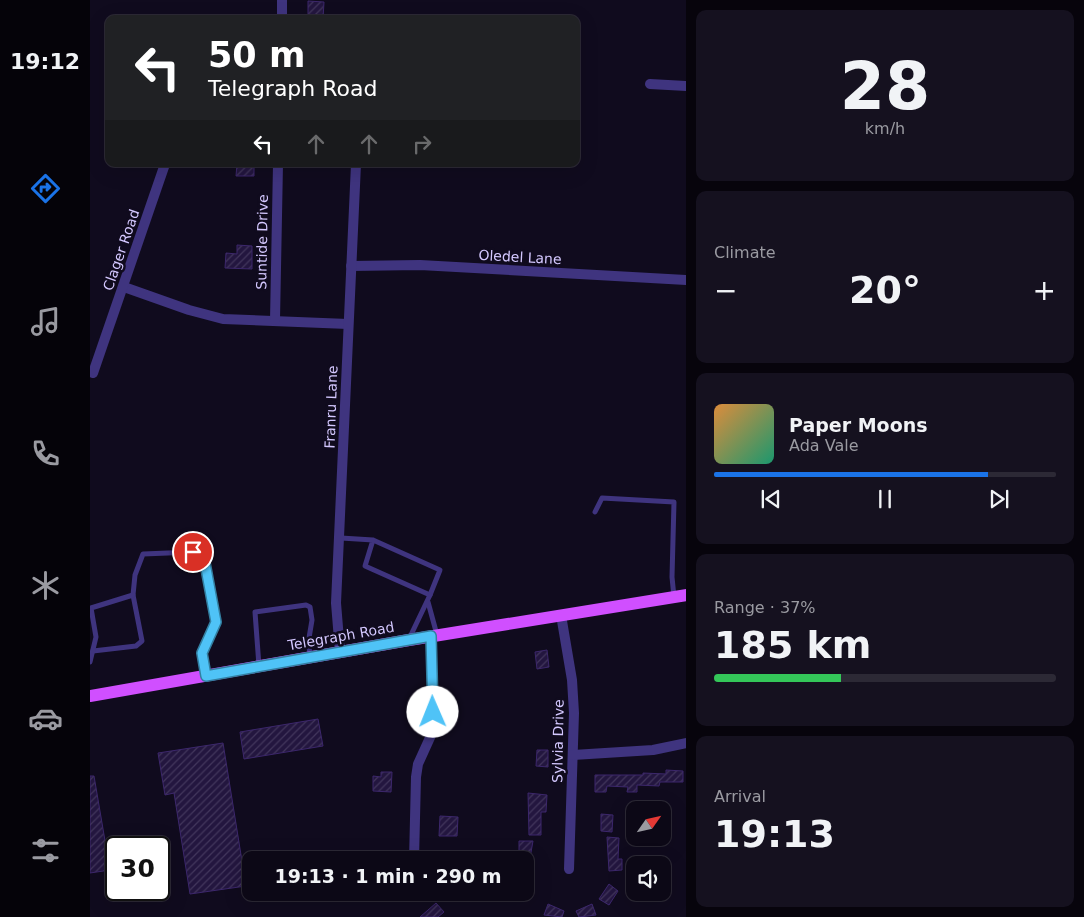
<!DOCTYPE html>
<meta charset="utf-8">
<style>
body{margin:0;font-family:"DejaVu Sans",sans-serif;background:#15111f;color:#f1f3f6;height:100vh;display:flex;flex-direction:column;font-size:19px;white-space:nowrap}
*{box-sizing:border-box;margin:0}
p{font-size:16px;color:#9a9aa1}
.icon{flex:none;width:28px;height:28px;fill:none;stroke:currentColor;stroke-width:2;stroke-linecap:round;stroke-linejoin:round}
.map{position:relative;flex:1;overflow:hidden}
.side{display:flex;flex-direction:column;gap:10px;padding:10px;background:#07040c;width:398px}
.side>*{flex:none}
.top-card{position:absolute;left:15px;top:15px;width:475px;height:152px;border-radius:10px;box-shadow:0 5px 20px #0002,0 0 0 1px #2c2935;background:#202124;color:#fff;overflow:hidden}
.needle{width:32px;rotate:56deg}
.tools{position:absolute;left:536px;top:801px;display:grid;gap:10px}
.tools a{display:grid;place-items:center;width:45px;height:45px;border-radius:10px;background:#0c0816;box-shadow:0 5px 20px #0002,0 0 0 1px #2c2935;font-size:25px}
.speed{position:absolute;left:15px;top:836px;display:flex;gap:10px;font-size:25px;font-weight:700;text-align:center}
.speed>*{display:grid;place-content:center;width:65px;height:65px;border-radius:50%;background:#0c0816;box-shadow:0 5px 20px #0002,0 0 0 1px #2c2935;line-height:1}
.speed .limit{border:2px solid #111;border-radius:8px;background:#fff;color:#111}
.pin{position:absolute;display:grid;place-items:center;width:42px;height:42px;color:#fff;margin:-21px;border:2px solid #fff;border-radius:50%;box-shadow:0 1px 5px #0007}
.me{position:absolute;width:55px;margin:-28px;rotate:359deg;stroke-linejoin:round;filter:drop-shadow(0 0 4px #0008)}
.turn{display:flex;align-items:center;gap:18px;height:105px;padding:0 20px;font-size:22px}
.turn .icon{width:65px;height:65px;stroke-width:2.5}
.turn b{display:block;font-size:35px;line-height:42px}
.lanes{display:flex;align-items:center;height:48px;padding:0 20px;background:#0003;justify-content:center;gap:25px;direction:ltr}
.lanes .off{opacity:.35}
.big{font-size:38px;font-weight:700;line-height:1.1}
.side .card{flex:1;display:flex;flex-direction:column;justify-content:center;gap:8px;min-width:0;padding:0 18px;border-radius:10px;background:#15111f}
.side .dial{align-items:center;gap:0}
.dial b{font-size:65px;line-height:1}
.song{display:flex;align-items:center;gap:15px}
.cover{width:60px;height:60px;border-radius:8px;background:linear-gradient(135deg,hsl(30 70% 55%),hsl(160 70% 35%))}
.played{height:5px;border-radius:2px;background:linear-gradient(90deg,#1a73e8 80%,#2c2935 80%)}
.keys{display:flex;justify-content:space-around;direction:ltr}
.heat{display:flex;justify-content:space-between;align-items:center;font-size:28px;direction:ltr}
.charge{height:8px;border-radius:4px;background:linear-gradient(90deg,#34c759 37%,#2c2935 0)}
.trip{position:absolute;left:152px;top:851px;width:292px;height:50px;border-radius:10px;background:#0c0816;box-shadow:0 5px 20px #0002,0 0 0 1px #2c2935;font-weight:700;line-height:50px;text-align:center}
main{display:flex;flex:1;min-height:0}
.dock{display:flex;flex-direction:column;width:90px;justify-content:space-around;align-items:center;background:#050309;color:#9a9aa1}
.dock .icon{width:35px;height:35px}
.dock .selected{color:#1a73e8}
.dock b{font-size:22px;color:#f1f3f6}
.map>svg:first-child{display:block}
.building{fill:url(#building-hatch);stroke:#3c276c}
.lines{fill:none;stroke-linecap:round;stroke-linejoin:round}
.service{stroke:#3f347f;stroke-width:5}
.minor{stroke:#3f347f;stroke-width:10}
.primary{stroke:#d04fff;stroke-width:12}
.route-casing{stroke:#337fa1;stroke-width:12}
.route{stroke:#4fc3f7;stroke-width:9}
.labels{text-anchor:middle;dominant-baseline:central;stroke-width:5;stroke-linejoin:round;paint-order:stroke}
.street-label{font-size:14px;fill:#d4c8ff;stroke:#100b1e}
</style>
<main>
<nav class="dock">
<b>19:12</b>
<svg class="icon selected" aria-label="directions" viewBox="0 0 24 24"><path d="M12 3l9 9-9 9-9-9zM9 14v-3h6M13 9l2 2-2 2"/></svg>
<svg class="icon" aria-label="music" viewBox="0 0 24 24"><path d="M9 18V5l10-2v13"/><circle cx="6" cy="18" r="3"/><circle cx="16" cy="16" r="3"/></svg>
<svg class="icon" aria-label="phone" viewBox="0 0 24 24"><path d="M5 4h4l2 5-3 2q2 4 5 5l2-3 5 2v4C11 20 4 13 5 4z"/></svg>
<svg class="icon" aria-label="climate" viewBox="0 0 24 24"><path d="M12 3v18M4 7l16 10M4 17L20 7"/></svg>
<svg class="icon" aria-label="car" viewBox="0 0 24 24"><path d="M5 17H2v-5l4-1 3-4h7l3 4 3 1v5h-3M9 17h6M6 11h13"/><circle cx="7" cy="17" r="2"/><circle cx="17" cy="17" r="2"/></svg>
<svg class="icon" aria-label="filters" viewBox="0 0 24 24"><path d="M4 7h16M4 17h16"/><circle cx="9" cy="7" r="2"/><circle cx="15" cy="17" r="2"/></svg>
</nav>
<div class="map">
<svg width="597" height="917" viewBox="0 0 597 917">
<defs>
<pattern id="building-hatch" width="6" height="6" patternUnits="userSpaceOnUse" patternTransform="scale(1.25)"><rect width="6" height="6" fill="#23163f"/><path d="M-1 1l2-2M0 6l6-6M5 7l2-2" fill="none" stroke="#42365c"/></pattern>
</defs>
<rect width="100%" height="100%" fill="#100b1e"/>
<!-- building -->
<g class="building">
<path d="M218,1l16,1 -1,17h-15z"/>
<path d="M147,164h17v12h-18z"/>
<path d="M147,245l15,1v23l-27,-1 1,-15 11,1z"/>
<path d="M457,650l2,17 -12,2 -2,-17z"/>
<path d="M228,719l5,27 -79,13 -4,-27z"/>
<path d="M133,743l23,143 -56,8 -16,-101 -9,2 -7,-42z"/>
<path d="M447,750h11v17l-12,-1z"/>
<path d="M576,770l17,1v11h-23l-1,4 -22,-1v7h-10l1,-5 -21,-1 -1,6h-11v-17h48v-2l23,1z"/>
<path d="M291,772h11l-1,20 -18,-1v-15l8,1z"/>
<path d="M0,776h4l16,94 -20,3z"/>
<path d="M438,793l19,2 -1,17h-5v23h-12z"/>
<path d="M511,814l12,1 -1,17 -11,-1z"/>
<path d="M350,816l18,1 -1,19h-18z"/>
<path d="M517,837l12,1 -1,21h4v11l-13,1z"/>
<path d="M429,841h14l-3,17h-11z"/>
<path d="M519,884l9,7 -9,14 -10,-6z"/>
<path d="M346,903l8,9 -6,5h-18z"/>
<path d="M458,904l16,7 -2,6 -18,-2z"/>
<path d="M502,904l4,11 -17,2 -3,-6z"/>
</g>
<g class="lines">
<!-- service -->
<g class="service">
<path d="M505,512l7,-14 72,4 -2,75 2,20"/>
<path d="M251,538l32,2 67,30 -10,25 -65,-29 8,-26"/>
<path d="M338,602l9,33"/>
<path d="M319,639l21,-44"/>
<path d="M3,651l43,-5 6,-5 -9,-46"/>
<path d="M0,662l6,-25 -5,-29 42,-13 2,-20 8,-21 50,-2 12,11 11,58 -14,32 4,22"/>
<path d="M169,666l-4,-54 51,-7 4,2 2,13 -4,24 3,13"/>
</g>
<!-- minor -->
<g class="minor">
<path d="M192,19v-19"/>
<path d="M560,84l37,2"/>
<path d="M261,266l69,-1 267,15"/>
<path d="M34,287l65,23 34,9 125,5"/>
<path d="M185,320l3,-156"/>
<path d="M3,373l72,-209"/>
<path d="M471,615l11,65 2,33 -5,156"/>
<path d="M250,652l-4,-49 20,-439"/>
<path d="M483,755l80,-5 34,-7"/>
<path d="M324,860l2,-83 2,-13 15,-33 -2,-95"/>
</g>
<!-- primary -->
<path class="primary" d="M0,696l319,-56 278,-45"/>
</g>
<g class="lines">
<defs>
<path id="route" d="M103,552l12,11 11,59 -14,31 4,23 225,-40 2,76"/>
</defs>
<!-- route casing -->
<use href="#route" class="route-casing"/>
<!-- route -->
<use href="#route" class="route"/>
</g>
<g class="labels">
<!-- street labels -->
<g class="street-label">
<text transform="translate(172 242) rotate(-89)">Suntide Drive</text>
<text transform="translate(31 250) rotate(-71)">Clager Road</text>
<text transform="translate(430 257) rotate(3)">Oledel Lane</text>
<text transform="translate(241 407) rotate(-88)">Franru Lane</text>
<text transform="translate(251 636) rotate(-10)">Telegraph Road</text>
<text transform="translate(468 741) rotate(-89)">Sylvia Drive</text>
</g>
</g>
</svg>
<div class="tools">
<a><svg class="needle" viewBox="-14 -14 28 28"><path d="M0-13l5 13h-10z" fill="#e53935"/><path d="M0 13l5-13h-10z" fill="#9a9aa1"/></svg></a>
<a><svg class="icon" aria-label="sound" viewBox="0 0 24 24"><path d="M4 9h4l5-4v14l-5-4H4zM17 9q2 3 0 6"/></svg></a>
</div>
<div class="speed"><div class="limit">30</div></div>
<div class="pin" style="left:103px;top:552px;background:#d93025"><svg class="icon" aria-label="arrive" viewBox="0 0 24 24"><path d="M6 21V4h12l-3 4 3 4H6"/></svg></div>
<svg class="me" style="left:343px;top:712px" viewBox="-20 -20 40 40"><circle r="19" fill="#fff"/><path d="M0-13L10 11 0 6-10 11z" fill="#4fc3f7"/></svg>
<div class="trip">19:13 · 1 min · 290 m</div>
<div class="top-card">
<div class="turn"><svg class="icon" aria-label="left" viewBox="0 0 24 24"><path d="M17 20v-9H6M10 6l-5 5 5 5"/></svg><div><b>50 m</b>Telegraph Road</div></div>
<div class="lanes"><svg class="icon" aria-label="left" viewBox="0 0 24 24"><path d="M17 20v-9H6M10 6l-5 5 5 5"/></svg><svg class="icon off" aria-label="ahead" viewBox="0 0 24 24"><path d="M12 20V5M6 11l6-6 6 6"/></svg><svg class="icon off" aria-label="ahead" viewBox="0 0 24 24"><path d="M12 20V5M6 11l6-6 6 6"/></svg><svg class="icon off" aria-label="right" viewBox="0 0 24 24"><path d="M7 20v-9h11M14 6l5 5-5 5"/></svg></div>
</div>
</div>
<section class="side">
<div class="card dial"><b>28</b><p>km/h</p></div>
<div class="card"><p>Climate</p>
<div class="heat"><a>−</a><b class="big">20°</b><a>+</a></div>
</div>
<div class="card">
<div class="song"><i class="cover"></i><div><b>Paper Moons</b><p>Ada Vale</p></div></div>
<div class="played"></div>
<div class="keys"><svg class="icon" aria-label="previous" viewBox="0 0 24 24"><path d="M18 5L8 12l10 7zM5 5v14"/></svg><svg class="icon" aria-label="pause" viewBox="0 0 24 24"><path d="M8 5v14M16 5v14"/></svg><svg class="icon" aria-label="next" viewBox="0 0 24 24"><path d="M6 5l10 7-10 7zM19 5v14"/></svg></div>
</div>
<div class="card"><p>Range · 37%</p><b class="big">185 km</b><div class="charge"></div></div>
<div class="card"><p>Arrival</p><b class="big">19:13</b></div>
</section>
</main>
